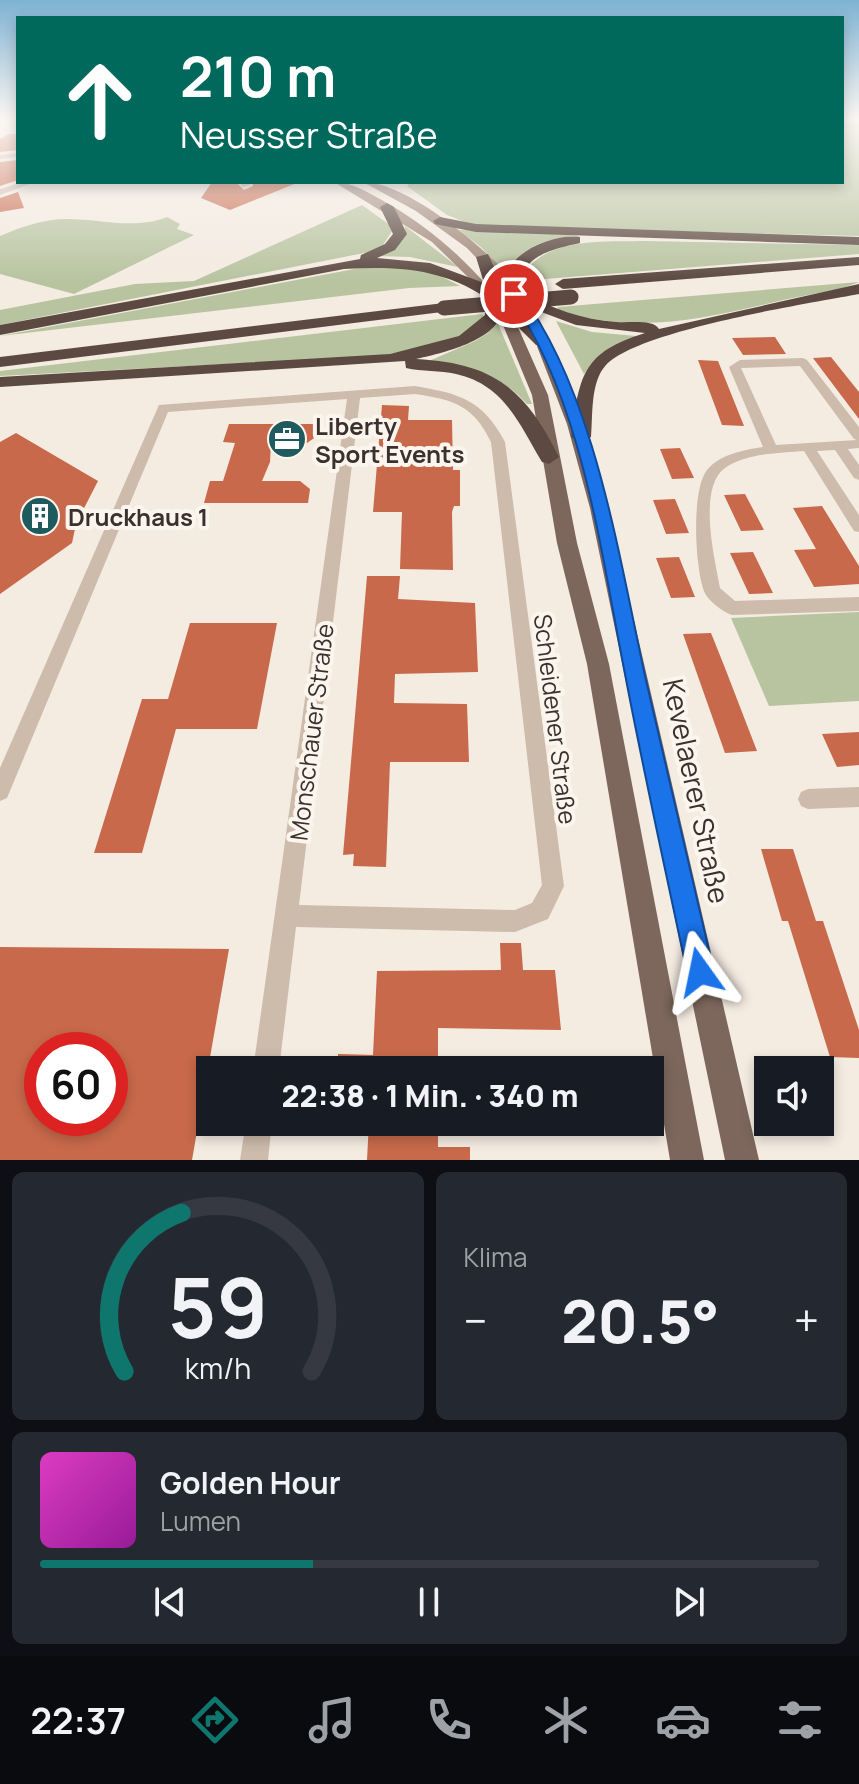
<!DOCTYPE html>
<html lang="de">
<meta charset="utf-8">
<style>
body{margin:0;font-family:Manrope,sans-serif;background:#242831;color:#f1f3f6;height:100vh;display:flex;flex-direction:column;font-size:30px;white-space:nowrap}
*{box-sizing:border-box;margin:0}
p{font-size:26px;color:#9ea1a6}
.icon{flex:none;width:44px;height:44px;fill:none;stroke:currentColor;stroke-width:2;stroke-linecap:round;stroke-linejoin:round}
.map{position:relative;height:1160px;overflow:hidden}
.side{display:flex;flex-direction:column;gap:12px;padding:12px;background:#0d0f14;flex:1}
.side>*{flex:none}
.guide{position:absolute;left:16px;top:16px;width:828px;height:168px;border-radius:0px;box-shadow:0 4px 12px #0003;background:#00695c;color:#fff;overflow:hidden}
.buttons{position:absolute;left:754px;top:1056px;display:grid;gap:16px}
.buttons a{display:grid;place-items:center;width:80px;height:80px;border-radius:0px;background:#171b24;box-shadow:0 4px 12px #0003;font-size:40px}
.speed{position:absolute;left:24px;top:1032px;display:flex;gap:16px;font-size:40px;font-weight:700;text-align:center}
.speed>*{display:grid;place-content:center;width:104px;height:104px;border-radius:50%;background:#171b24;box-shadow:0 4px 12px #0003;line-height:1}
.speed .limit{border:12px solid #d22;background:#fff;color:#111}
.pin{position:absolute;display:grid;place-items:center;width:68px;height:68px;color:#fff;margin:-34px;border:4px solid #fff;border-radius:50%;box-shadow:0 2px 8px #0007}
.me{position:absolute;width:88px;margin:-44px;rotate:348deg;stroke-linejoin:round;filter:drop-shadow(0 0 6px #0008)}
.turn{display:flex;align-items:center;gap:28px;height:168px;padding:0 32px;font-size:36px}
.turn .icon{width:104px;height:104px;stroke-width:2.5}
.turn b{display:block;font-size:56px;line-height:68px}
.big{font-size:60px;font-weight:800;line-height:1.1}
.side .tile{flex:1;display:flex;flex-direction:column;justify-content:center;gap:12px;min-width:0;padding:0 28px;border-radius:12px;background:#242831}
.side .dial{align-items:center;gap:0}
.dial svg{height:208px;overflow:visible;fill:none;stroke:#363941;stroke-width:7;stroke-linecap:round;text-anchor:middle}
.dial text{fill:#f1f3f6;stroke:none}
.song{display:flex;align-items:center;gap:24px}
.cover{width:96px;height:96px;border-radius:12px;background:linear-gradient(135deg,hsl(310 70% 55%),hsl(300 70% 35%))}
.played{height:8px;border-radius:4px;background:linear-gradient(90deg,#0f766e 35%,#363941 35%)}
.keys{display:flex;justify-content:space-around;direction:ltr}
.heat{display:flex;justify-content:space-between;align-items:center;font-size:44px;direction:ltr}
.side .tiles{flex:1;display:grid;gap:12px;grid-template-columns:1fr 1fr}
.tile:last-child{grid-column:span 2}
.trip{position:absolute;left:196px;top:1056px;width:468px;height:80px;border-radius:0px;background:#171b24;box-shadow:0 4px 12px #0003;font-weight:800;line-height:80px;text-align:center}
.tabs{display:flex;height:128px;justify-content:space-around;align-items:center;background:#090b0e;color:#9ea1a6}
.tabs .icon{width:56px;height:56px}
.tabs .current{color:#0f766e}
.tabs b{font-size:36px;color:#f1f3f6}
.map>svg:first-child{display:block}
.green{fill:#b8c4a0}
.building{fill:#c8694b;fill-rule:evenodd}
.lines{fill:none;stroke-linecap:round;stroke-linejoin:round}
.street{fill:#cdbbac;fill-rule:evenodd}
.secondary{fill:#a18a7d;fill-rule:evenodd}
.primary{fill:#7d675c;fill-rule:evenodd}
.highway{fill:#5c4a42;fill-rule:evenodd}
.highway-bridge{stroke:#5c4a42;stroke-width:15}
.route{fill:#1a73e8;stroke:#114b97;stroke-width:2}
.labels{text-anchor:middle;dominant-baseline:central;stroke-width:8;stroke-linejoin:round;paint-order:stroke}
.poi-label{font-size:24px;font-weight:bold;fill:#3b302b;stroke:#fbf5ee;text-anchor:start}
.street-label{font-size:24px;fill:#3b302b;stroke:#fbf5ee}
.near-street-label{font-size:28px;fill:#3b302b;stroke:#fbf5ee}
</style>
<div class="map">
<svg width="859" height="1160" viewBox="0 0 859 1160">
<rect width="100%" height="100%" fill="#f4ebe1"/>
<!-- green -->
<g class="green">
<path d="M842,118h17v118l-384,-10 -28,-11 -40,-29 3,-4h432z"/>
<path d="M362,205l32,23 -11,17 -14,7 -369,73v-15l135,-26 59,-3z"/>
<path d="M167,217l13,7 -3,5 17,6 -120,59 -74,-20v-38c21,-9 43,-17 67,-17 35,0 67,11 100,-2z"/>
<path d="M405,226l53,41 -48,-10 -32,-1 27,-25z"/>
<path d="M459,230l126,4c-38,5 -61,9 -79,41l-24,-27z"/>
<path d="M645,241l214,4v9l-339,27c20,-45 83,-39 125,-40z"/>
<path d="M370,266l55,2 35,18 -51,2 -409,48z"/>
<path d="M859,282c-19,9 -49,12 -71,17 -86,20 -143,36 -231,12l1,-4z"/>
<path d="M482,314l3,5 -24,18 -79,19 -382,20v-5z"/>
<path d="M496,319l36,85h-5c-27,-30 -60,-35 -98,-43l46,-20 13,-8z"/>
<path d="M556,321l36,11 44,4 -29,14 -23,24z"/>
<path d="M859,612v89l-90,5 -38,-88z"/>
</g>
<!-- building -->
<g class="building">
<path d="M9,134h9v16l-18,2v-13z"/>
<path d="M18,160v20l-18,6v-24z"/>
<path d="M212,182h24l8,8 9,-4 -1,-4 45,1 -67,27 -29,-12z"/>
<path d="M18,192l6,16 -24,4v-14z"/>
<path d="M775,337l11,17 -43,1 -11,-17z"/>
<path d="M831,357l28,35v27l-46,-61z"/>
<path d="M698,360l20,1 26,65 -22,-1z"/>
<path d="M382,405l27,1 -1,14h44l1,50h7v36h-6l-2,6 1,58 -53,-1 2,-57h-29z"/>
<path d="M229,424h92l-1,10 -13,9h-36l-1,19 -8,19h38l10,8 -2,14h-104l6,-22h13l12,-38 -12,-1z"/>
<path d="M16,433l82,48 -18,35 5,2 -9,6 -4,19 -72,51v-152z"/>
<path d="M680,448l14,30 -22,1 -12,-30z"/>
<path d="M745,494l19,36 -23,1 -17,-36z"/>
<path d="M675,499l14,34 -23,1 -13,-34z"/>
<path d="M822,506l37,60v18l-45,3 -20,-37 22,-1 -23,-41z"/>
<path d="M753,552l20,41 -24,1 -19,-41z"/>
<path d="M679,557l16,40 -24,1 -15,-40z"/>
<path d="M367,576h33l-2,23 77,4 3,69 -83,2 -1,29 73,1 2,58h-79l-4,105 -33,-1 1,-12 -11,1z"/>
<path d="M190,623h87l-20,106h-81l-34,124h-48l48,-154h26z"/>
<path d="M711,633l14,35 32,83 -32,2 -42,-119z"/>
<path d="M859,732v33l-22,2 -15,-33z"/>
<path d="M761,849h32l23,72h7l36,109v28l-29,-1 -42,-136h-6z"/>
<path d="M500,943h21l2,27h32l6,60 -123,-2v42l-100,-2v-14l35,1 4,-84 124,-1z"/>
<path d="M0,947l229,2 -37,211h-192zM42,1050h68v68h-68z"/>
<path d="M369,1122h69v25h32v13h-103z"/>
</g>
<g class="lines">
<!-- street -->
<g class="street">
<path d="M18,153v4l-18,2v-4z"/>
<path d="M23,182h12l-35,13v-6z"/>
<path d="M239,182h9l2,3 -7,2z"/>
<path d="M803,358l4,2 52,67v21l-11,1 11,16v15l-5,-2 -19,-28 -18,1 42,64v17l-5,-1 -50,-80c-24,2 -58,2 -79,17 -28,20 -10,92 -5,120l15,13 124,-4v14l-127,4c-9,-3 -25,-15 -28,-24 -9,-24 -13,-101 3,-121 13,-16 37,-20 56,-23l-34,-80 11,-7zM800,366l54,73 3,1 -81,5 -35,-77z"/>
<path d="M415,386c45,8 67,13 90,56l59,444 -16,33 -33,13 -219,-5 -17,143h-26l94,-671 -179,13 -161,386 -7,3v-33l159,-363zM415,394c39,6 58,11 76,48l51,443 -10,18 -17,7 -216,-5 61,-507z"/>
<path d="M859,787v20l-51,2 -7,-3 -3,-7 3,-7 7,-3z"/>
<path d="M246,1122h26l-4,38h-28z"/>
</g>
<!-- secondary -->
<g class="secondary">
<path d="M334,182c17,0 31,9 46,17 57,32 100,72 137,126l-2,3h-10l-34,-48 -39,-38z"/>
<path d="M363,182c45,0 128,70 156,105 13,17 22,35 30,54l-2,3h-10l-28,-52 -42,-44 -51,-37z"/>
</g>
<!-- primary -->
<g class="primary">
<path d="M510,321l7,4 31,70 29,148 32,121 95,496h-34l-83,-496 -30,-121 -25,-148 -29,-70z"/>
<path d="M542,337l7,4 18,41 41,126 151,652h-34l-135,-652 -23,-84 -32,-83z"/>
</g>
<!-- highway -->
<g class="highway">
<path d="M387,203l7,4 13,27 -12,16 -18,8 53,5 54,20 -8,-26 12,-3 12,26v14l5,3 -5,-7c6,-6 5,-15 10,-23 12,-20 48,-33 70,-30v6c-27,6 -62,13 -60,48 30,17 63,29 97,31 13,1 36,-3 42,7l200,-45v10c-53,10 -220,36 -253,71 -16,17 -13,51 -15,72l-10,6 -10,-6c9,-61 10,-84 74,-104l-69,-8 -56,-21 -3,3 31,30v8h-12l-35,-35c0,30 -62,44 -85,49 78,4 109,30 143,98l-10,7 -7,-2c-23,-38 -37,-77 -86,-88 -16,-4 -34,-2 -50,-6l-1,-7 -405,26v-10l390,-23 69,-18 26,-21v-18c-44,-29 -90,-31 -141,-28l-344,66v-10l360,-66 1,-4 24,-11 8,-10 -13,-27z"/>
<path d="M440,217l36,7 383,13v8l-383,-13 -41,-8 -2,-3z"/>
<path d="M859,257v8l-296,24 -8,-5 8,-5z"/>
<path d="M444,303l6,2v6l-450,56v-10z"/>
</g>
<!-- highway-bridge -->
<path class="highway-bridge" d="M444,308l127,-11"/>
</g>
<!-- sky -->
<linearGradient id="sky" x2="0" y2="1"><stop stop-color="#7eb2d2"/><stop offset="0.42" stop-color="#faf6f2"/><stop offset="1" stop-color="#faf6f2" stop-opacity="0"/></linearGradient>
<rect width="859" height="281" fill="url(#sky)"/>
<!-- route -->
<path class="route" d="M510,292h9c75,97 100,265 126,384 22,98 46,197 69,296l-4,9 -10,4 -9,-4 -4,-9c-21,-99 -43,-198 -62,-298 -24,-121 -43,-278 -117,-380z"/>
<!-- icons -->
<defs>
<symbol id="office-disc" viewBox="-11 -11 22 22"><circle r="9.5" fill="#1f5a5e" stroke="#fbf5ee"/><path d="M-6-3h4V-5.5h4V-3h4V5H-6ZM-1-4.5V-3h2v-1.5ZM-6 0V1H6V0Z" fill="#fff"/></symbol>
<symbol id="building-disc" viewBox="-11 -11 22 22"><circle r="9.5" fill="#1f5a5e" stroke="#fbf5ee"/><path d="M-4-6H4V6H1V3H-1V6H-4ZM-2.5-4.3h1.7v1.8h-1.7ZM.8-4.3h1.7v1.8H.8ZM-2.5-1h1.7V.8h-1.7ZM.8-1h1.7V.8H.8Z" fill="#fff"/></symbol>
</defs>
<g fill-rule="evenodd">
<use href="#office-disc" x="265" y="417" width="44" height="44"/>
<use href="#building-disc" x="18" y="494" width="44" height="44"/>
</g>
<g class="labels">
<!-- poi labels -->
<g class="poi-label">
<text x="315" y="425">Liberty<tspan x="315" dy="28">Sport Events</tspan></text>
<text x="68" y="516">Druckhaus 1</text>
</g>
<!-- street labels -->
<g class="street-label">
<text transform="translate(556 719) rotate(83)">Schleidener Straße</text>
<text transform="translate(311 732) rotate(-83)">Monschauer Straße</text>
</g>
<!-- near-street labels -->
<g class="near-street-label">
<text transform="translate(697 791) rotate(78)">Kevelaerer Straße</text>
</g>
</g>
</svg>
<div class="buttons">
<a><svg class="icon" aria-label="sound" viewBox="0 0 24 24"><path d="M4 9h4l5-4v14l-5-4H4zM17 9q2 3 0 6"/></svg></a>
</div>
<div class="speed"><div class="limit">60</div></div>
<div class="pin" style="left:514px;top:294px;background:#d93025"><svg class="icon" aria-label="arrive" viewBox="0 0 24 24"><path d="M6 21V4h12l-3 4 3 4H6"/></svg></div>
<svg class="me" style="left:700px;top:972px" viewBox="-20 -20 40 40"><path d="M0-17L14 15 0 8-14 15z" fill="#1a73e8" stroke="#fff" stroke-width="4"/></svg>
<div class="trip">22:38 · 1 Min. · 340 m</div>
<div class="guide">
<div class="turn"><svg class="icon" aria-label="ahead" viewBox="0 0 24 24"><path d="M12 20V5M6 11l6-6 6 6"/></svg><div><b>210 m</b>Neusser Straße</div></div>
</div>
</div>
<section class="side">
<div class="tiles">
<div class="tile dial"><svg viewBox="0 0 100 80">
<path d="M14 69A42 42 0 1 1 86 69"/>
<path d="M14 69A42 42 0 0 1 36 8" stroke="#0f766e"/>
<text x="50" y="56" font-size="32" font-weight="700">59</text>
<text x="50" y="72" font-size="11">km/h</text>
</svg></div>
<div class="tile"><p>Klima</p>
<div class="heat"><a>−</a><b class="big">20.5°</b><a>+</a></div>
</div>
<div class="tile">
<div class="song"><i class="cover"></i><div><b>Golden Hour</b><p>Lumen</p></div></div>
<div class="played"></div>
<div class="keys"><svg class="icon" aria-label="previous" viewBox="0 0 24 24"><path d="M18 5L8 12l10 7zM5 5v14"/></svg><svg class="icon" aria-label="pause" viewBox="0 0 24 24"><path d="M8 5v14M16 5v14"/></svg><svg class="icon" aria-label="next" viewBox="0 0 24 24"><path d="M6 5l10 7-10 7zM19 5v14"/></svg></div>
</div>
</div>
</section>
<nav class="tabs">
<b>22:37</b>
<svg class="icon current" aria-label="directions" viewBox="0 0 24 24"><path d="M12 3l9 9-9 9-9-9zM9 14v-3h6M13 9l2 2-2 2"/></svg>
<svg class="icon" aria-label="music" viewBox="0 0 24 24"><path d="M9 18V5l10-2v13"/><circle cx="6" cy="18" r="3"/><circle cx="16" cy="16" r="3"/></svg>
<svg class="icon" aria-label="phone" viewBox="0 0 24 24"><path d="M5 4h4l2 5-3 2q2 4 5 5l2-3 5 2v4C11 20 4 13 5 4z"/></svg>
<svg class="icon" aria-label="climate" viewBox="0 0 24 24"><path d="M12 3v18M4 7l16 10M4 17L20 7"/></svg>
<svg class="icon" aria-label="car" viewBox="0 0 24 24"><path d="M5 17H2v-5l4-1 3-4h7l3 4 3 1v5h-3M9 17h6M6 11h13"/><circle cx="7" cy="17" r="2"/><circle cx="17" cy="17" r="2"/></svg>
<svg class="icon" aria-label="filters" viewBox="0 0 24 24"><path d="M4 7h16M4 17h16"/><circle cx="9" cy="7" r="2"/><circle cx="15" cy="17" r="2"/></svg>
</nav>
